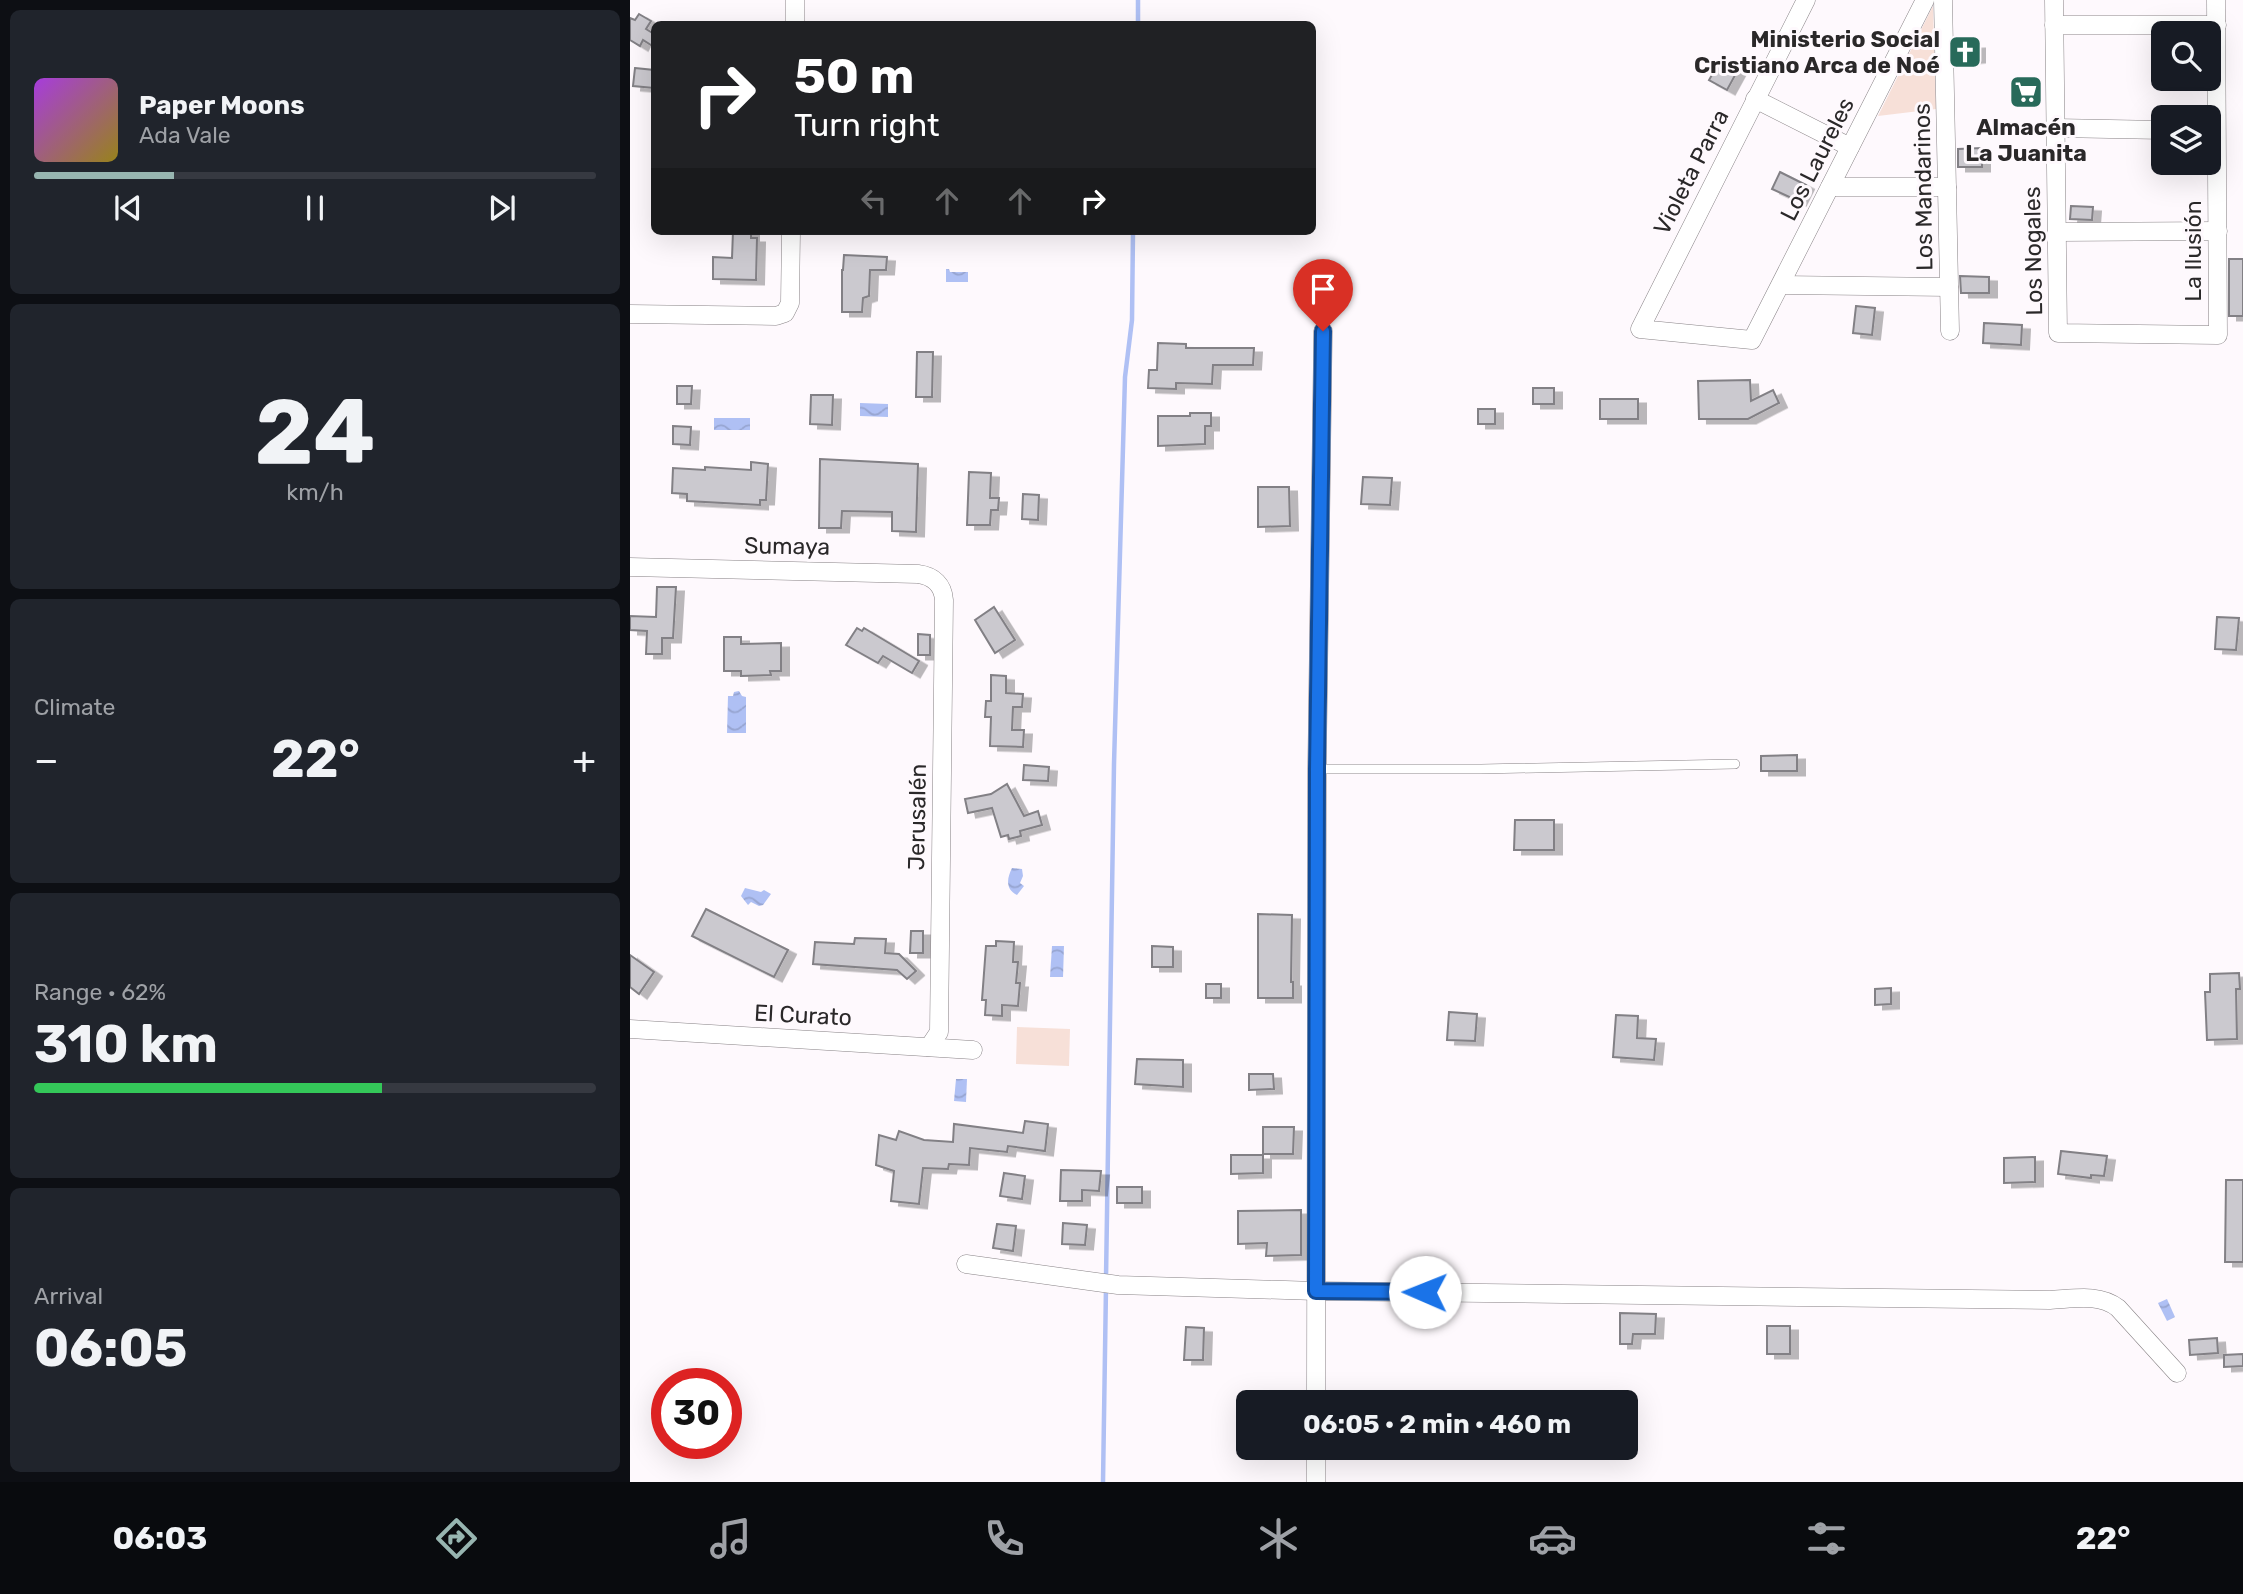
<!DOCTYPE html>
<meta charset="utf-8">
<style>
body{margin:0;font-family:Rubik,sans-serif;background:#20242c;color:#f1f3f6;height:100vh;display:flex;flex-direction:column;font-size:26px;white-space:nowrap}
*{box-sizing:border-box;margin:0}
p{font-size:23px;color:#9ea1a6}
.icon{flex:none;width:38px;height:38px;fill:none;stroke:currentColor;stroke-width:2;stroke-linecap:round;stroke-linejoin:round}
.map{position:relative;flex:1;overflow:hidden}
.drawer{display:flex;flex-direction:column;gap:10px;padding:10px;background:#0d0f14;width:630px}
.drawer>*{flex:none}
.guide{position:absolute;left:21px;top:21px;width:665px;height:214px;border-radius:10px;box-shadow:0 7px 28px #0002;background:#202124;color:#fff;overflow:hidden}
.fabs{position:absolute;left:1521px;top:21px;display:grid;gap:14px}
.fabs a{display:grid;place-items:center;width:70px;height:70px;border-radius:10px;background:#171b24;box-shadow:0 7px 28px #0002;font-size:35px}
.speed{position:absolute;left:21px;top:1368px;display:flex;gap:14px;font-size:35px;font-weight:700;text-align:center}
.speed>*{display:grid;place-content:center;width:91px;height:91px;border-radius:50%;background:#171b24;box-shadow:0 7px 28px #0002;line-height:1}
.speed .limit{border:10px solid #d22;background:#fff;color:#111}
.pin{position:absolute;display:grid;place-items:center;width:60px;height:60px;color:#fff;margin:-72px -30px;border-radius:50% 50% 50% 0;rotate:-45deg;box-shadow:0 0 7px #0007}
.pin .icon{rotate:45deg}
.me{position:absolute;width:77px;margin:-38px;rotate:271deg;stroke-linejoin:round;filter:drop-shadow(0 0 5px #0008)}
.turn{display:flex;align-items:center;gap:24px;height:147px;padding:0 28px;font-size:32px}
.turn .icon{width:91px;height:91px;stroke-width:2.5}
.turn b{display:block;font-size:49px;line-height:60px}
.lanes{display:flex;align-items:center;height:66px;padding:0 28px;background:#0003;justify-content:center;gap:35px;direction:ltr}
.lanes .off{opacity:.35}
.big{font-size:52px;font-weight:700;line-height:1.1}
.drawer .card{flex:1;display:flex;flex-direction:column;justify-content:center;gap:10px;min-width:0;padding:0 24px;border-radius:10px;background:#20242c}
.drawer .dial{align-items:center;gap:0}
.dial b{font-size:91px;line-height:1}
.song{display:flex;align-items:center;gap:21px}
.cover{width:84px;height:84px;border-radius:10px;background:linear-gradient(135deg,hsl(280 70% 55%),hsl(50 70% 35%))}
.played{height:7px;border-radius:4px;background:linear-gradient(90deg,#97b5b0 25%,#363941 25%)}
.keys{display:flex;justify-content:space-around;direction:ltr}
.heat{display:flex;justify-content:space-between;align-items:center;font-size:38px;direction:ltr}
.charge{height:10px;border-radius:5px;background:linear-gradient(90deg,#34c759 62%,#363941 0)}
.trip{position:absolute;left:606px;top:1390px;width:402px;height:70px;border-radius:10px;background:#171b24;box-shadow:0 7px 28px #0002;font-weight:700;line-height:70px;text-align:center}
.menu{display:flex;height:112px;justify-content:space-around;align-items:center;background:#090b0e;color:#9ea1a6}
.menu .icon{width:49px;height:49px}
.menu .current{color:#97b5b0}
.menu b{font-size:32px;color:#f1f3f6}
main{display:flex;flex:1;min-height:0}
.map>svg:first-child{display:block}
.grass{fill:#f7e0d8}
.water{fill:url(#water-waves)}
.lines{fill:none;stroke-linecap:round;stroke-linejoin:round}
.stream{stroke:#afc0f4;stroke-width:4.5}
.building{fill:#cbc9cf;stroke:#828085;stroke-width:2;filter:url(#shadow)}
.lane-casing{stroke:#888386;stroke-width:10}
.street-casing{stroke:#888386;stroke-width:19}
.lane{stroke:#fff;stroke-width:9}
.street{stroke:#fff;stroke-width:18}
.route-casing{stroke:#114b97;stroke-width:18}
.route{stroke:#1a73e8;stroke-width:12}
.labels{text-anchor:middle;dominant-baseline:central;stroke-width:6;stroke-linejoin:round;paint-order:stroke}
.poi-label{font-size:23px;font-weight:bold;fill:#2a2829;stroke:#fef9fd;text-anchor:end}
.street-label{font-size:23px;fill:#2a2829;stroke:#fef9fd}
</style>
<main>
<section class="drawer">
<div class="card">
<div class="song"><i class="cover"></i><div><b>Paper Moons</b><p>Ada Vale</p></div></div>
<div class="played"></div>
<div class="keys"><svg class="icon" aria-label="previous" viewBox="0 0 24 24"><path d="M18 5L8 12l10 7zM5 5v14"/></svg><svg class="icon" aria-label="pause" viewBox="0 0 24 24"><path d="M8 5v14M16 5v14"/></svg><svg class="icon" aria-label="next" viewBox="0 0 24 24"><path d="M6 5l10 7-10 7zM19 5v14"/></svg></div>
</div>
<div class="card dial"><b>24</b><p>km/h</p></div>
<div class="card"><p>Climate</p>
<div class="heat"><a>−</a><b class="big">22°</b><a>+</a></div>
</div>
<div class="card"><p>Range · 62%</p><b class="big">310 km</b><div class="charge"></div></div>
<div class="card"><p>Arrival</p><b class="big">06:05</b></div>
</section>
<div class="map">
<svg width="1613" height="1482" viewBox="0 0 1613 1482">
<defs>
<pattern id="water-waves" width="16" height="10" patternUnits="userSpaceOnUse" patternTransform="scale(1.75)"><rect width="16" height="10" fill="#afc0f4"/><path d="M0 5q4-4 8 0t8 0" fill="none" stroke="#97a5d1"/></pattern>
<filter id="shadow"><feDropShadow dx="8" dy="4.5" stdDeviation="0" flood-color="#0004"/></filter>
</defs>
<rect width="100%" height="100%" fill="#fef9fd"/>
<!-- grass -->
<g class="grass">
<path d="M1303,6l3,103 -58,7z"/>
<path d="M387,1027l53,2 -1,37 -53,-2z"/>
</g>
<!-- water -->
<g class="water">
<path d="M316,269h3l1,3h18v10h-22z"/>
<path d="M230,403l28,1v13l-28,-1z"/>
<rect x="84" y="418" width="36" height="12"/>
<path d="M109,691l3,5 4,1v36h-19l1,-37h5l1,-4z"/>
<path d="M382,868l10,1 1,7 -3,7 4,3 -7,9c-12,-6 -10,-17 -5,-27z"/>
<path d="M115,888l16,4 3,-2 7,4 -8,11 -4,1 -8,-4 -3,3 -7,-9z"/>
<path d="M422,946h12l-1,31h-13z"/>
<path d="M326,1079h11l-1,23 -12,-1z"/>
<path d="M1537,1299l8,18 -8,4 -9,-18z"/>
</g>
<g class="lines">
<!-- stream -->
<g class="stream">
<path d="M508,24v-24"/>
<path d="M476,1278l8,-514 11,-387 7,-57 1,-89"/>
<path d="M473,1482l3,-195"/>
</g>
</g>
<!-- building -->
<g class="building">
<path d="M9,14l12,7 -5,8 8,5v13l-11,-7 -3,6 -10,-6v-22l5,2z"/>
<path d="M1347,44v14l-21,2 -1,-15z"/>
<path d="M1091,59l18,9 -12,22 -18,-10z"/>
<path d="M5,68l19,2v18l-21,-2z"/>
<path d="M1352,148v19h-24v-18z"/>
<path d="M1150,172l26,13 -8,16 -26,-12z"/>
<path d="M1441,206l22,1 -1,13 -22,-1z"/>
<path d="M103,231h18v7h6l-1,42 -43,-1v-22l19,1z"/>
<path d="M214,255l43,2 -1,13h-16l-1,26 -6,2 -1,14h-20v-42h1z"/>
<rect x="1599" y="259" width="14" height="57"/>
<path d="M1330,276l29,1v16h-28z"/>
<path d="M1226,306l19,2 -3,27 -19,-2z"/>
<path d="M1354,323l38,2 -1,20 -38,-2z"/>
<path d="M528,343l28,1v4h68l-1,17h-40l-1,19 -36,-1v6l-28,-1 1,-18h8z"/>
<path d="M287,352h16l-1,45h-16z"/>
<path d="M1120,380l1,21 22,-11 6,13 -31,16h-49l-1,-38z"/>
<path d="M47,386h15l-1,18h-14z"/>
<rect x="903" y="388" width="21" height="16"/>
<path d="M181,395h22l-1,30 -22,-1z"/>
<rect x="970" y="399" width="38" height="20"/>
<rect x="848" y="409" width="17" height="15"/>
<path d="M560,413h21v13h-6v18l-47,2v-30h32z"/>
<path d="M43,426l18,1 -1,18 -17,-1z"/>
<path d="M190,459l98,5 -2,68 -24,-1v-19l-50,-1 -1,17h-22z"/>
<path d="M121,462l17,2 -2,36h-6v5l-73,-4v-7l-15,-1 1,-25 32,2v-3l46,3z"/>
<path d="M339,472l22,1 -1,25h9l-1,12h-7l-1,15h-23z"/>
<path d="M733,477l29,1 -2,27 -29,-1z"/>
<path d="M628,487h31l1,39 -32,1z"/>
<path d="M393,494l16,1 -1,25 -16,-1z"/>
<path d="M27,587h19l-3,51h-11v16h-16l1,-23 -17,-1v-14l26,1z"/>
<path d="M364,607l21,33 -20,13 -20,-33z"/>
<path d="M1587,617l22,1 -3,32 -21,-1z"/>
<path d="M227,628l5,3 2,-3 55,33 -7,12 -29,-17 -5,7 -32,-18z"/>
<path d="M288,634l12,1v20h-12z"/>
<path d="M94,637h17v7l40,-1v28h-11l1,4 -30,1v-5h-17z"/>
<path d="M361,675l15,1v17l17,1 -1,13h-9l-1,23h12l-1,17 -33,-1 1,-29h-6l1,-16h5z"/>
<path d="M1167,755v16h-36v-15z"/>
<path d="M394,765l25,2 -1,14 -25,-1z"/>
<path d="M377,784l17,32 14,-5 4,14 -22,6 1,5 -12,3 -1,-4 -7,2 -9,-29 -24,5 -3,-14 26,-5z"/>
<path d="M885,820h39v30h-40z"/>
<path d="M76,909l82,41 -14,27 -82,-41z"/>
<path d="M628,914l34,1 -1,67h2v16h-35z"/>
<path d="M281,931h12v22h-13z"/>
<path d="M225,938l31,1 -1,14 14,1 17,17 -9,8 -10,-9 -84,-6 2,-22 39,2z"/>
<path d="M366,941l18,1 -1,20h5l-2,21h4l-2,23 -16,-1v11l-17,-1 1,-15h-4l4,-54h10z"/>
<path d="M522,946l21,1v20h-21z"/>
<path d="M0,955l24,17 -15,22 -9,-7z"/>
<path d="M1609,973l1,16h-4l1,50 -30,1 -2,-48h5v-18z"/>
<rect x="576" y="984" width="15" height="14"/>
<path d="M1261,988v16l-16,1v-16z"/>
<path d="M819,1012l28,2 -2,27 -28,-1z"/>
<path d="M986,1015l22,1 -1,22 19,1 -2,21 -41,-3z"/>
<path d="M507,1059l46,1v27l-48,-3z"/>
<path d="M619,1074h24l1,15 -25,1z"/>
<path d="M395,1121l23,3 -3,27 -37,-5 -1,6 -37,-4 -1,17 -20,-1 -1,5 -25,-1 -4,36 -28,-3 3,-30 -18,-6 3,-30 17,5 3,-9 25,9 29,2 1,-18 69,9z"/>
<path d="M633,1127h31l-1,27h-30z"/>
<path d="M1431,1151l46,5 -3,20 -13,-1v3l-33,-4z"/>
<path d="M601,1155h32v18l-32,1z"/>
<path d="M1405,1157v25l-31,1v-25z"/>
<path d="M431,1170l40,1 -2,20 -17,-1v11h-22z"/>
<path d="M374,1173l21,3 -3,23 -22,-3z"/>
<path d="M1596,1180h17v82h-18z"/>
<rect x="487" y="1187" width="25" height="16"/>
<path d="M671,1210v45l-35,1 1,-13 -29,1v-33z"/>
<path d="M433,1223l24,2 -2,20 -23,-1z"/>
<path d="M367,1224l19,2 -3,25 -20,-3z"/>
<path d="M990,1313l36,1 -1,20h-22l-1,10h-12z"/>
<rect x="1137" y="1326" width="23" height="28"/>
<path d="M556,1327l18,1 -1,32h-19z"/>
<path d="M1587,1338l1,15 -28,2 -1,-15z"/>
<path d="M1613,1354v12l-19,1v-12z"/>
</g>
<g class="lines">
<defs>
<path id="lane" d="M687,769h164l254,-5"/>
<g id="street">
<path d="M1176,0l-166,329 112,11 173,-340"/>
<path d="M1313,0l7,331"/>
<path d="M1424,0l4,333 160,2 -2,-335"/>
<path d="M165,24v-24"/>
<path d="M1424,25h163"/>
<path d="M1125,99l95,48"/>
<path d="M1426,128l107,2"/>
<path d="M1200,187h117"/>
<path d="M1427,232l161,-1"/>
<path d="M1151,285l168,2"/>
<path d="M0,314l146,2 9,-3 5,-10 1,-72"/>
<path d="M0,567l288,7c16,2 25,11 26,26l-5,432 -10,15"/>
<path d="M0,1029l343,21"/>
<path d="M336,1264l152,21 198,6 734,9c23,-1 49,-7 68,8l59,65"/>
<path d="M686,1402l1,-633 6,-438"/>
<path d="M686,1447v35"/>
</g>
</defs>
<!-- lane casing -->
<use href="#lane" class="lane-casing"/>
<!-- street casing -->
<use href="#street" class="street-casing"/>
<!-- lane -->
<use href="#lane" class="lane"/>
<!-- street -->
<use href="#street" class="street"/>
</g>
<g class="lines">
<defs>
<path id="route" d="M693,331l-6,438 -1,522 109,1"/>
</defs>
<!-- route casing -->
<use href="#route" class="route-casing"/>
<!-- route -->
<use href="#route" class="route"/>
</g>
<!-- icons -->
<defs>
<symbol id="church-square" viewBox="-11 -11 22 22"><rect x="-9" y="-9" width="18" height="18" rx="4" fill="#286a5a" stroke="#fef9fd"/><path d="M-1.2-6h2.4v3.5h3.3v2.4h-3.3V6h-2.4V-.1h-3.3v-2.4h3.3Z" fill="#fff"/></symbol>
<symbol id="supermarket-square" viewBox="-11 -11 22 22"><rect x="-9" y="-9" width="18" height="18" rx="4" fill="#286a5a" stroke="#fef9fd"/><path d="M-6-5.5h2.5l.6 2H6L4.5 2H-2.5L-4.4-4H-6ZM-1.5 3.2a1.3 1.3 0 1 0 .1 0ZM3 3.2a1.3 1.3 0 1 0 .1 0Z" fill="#fff"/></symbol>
</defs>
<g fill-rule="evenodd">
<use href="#church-square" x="1316" y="33" width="38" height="38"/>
<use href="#supermarket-square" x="1377" y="73" width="38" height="38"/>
</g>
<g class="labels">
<!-- poi labels -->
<g class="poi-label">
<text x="1310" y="39">Ministerio Social<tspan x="1310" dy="26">Cristiano Arca de Noé</tspan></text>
<text x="1396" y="127" text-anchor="middle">Almacén<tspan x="1396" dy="26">La Juanita</tspan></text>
</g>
<!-- street labels -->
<g class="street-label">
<text transform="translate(1187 159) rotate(-63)">Los Laureles</text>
<text transform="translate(1061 172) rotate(-63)">Violeta Parra</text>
<text transform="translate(1293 187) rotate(-91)">Los Mandarinos</text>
<text transform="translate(1403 251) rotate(-91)">Los Nogales</text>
<text transform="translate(1563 251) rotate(-90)">La Ilusión</text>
<text transform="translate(157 546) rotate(1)">Sumaya</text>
<text transform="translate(287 817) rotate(-89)">Jerusalén</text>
<text transform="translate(173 1015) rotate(3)">El Curato</text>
</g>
</g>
</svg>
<div class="fabs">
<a><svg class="icon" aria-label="search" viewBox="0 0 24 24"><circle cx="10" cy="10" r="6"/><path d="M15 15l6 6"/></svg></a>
<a><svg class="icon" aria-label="layers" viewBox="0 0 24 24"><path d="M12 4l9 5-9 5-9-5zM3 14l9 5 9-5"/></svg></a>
</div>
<div class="speed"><div class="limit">30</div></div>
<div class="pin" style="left:693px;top:331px;background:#d93025"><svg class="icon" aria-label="arrive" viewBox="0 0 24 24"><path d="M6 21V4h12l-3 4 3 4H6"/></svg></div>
<svg class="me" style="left:795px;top:1292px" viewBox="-20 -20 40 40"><circle r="19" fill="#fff"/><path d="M0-13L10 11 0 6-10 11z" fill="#1a73e8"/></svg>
<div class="trip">06:05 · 2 min · 460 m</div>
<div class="guide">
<div class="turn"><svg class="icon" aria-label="right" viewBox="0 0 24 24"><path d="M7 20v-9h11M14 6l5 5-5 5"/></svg><div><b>50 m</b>Turn right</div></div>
<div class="lanes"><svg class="icon off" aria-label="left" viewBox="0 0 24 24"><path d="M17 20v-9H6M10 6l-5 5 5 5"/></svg><svg class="icon off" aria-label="ahead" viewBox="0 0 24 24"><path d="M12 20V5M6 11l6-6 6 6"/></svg><svg class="icon off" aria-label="ahead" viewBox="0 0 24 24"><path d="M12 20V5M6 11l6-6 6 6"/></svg><svg class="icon" aria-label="right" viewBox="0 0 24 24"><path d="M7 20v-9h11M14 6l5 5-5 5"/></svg></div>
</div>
</div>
</main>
<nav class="menu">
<b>06:03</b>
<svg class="icon current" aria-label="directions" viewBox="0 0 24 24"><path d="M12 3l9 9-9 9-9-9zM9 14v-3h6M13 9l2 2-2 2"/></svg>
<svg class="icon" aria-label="music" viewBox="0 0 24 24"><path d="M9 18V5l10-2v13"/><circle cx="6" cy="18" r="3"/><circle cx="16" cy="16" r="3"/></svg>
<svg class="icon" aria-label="phone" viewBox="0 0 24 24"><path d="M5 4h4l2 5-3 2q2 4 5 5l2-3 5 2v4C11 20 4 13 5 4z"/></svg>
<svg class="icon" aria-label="climate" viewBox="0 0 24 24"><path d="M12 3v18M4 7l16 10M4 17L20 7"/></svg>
<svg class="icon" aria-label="car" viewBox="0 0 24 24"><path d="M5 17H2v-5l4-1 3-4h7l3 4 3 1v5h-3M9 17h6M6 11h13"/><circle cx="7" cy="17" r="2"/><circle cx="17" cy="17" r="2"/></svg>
<svg class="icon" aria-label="filters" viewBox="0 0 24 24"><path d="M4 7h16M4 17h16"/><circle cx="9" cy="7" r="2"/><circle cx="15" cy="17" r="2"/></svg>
<b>22°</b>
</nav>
